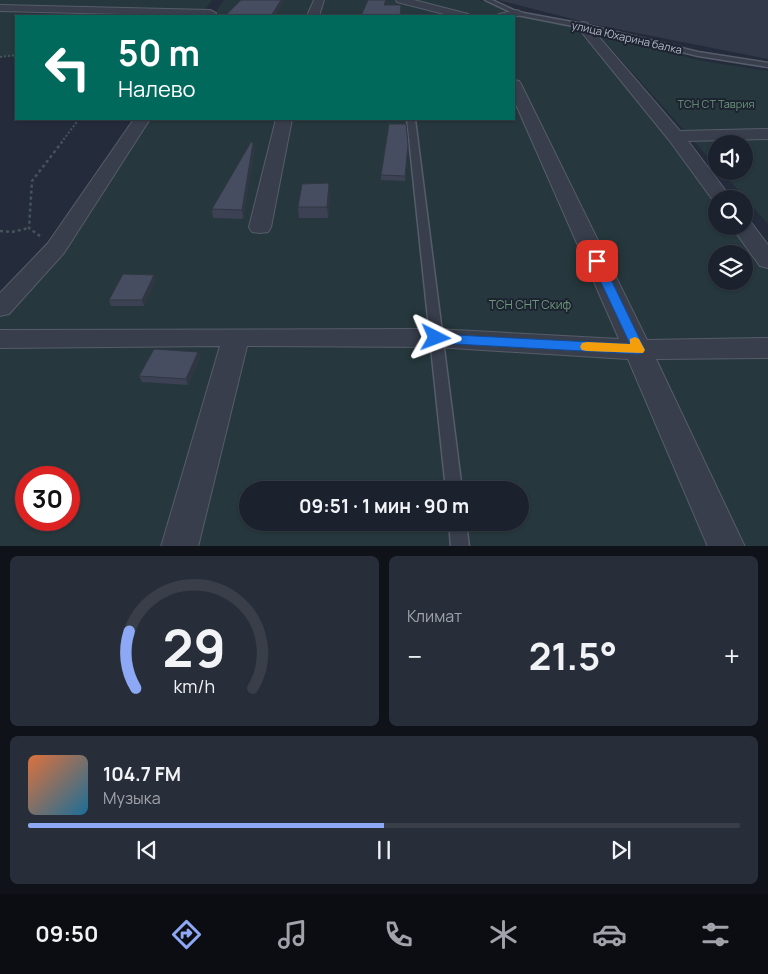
<!DOCTYPE html>
<html lang="ru">
<meta charset="utf-8">
<style>
body{margin:0;font-family:Manrope,sans-serif;background:#282e39;color:#f1f3f6;height:100vh;display:flex;flex-direction:column;font-size:19px;white-space:nowrap}
*{box-sizing:border-box;margin:0}
p{font-size:16px;color:#a0a3aa}
.icon{flex:none;width:28px;height:28px;fill:none;stroke:currentColor;stroke-width:2;stroke-linecap:round;stroke-linejoin:round}
.map{position:relative;height:546px;overflow:hidden}
.sheet{display:flex;flex-direction:column;gap:10px;padding:10px;background:#0f1219;flex:1}
.sheet>*{flex:none}
.top-card{position:absolute;left:15px;top:15px;width:500px;height:105px;border-radius:0px;box-shadow:0 1px 4px #0004,0 0 0 1px #393e49;background:#00695c;color:#fff;overflow:hidden}
.buttons{position:absolute;left:708px;top:135px;display:grid;gap:10px}
.buttons a{display:grid;place-items:center;width:45px;height:45px;border-radius:50%;background:#1b212d;box-shadow:0 1px 4px #0004,0 0 0 1px #393e49;font-size:25px}
.speed{position:absolute;left:15px;top:466px;display:flex;gap:10px;font-size:25px;font-weight:700;text-align:center}
.speed>*{display:grid;place-content:center;width:65px;height:65px;border-radius:50%;background:#1b212d;box-shadow:0 1px 4px #0004,0 0 0 1px #393e49;line-height:1}
.speed .limit{border:8px solid #d22;background:#fff;color:#111}
.pin{position:absolute;display:grid;place-items:center;width:42px;height:42px;color:#fff;margin:-21px;border-radius:10px;box-shadow:0 2px 8px #0006}
.me{position:absolute;width:55px;margin:-28px;rotate:93deg;stroke-linejoin:round;filter:drop-shadow(0 0 4px #0008)}
.turn{display:flex;align-items:center;gap:18px;height:105px;padding:0 20px;font-size:22px}
.turn .icon{width:65px;height:65px;stroke-width:2.5}
.turn b{display:block;font-size:35px;line-height:42px}
.big{font-size:38px;font-weight:700;line-height:1.1}
.sheet .card{flex:1;display:flex;flex-direction:column;justify-content:center;gap:8px;min-width:0;padding:0 18px;border-radius:8px;background:#282e39}
.sheet .dial{align-items:center;gap:0}
.dial svg{height:130px;overflow:visible;fill:none;stroke:#393e49;stroke-width:7;stroke-linecap:round;text-anchor:middle}
.dial text{fill:#f1f3f6;stroke:none}
.song{display:flex;align-items:center;gap:15px}
.cover{width:60px;height:60px;border-radius:8px;background:linear-gradient(135deg,hsl(20 70% 55%),hsl(200 70% 35%))}
.played{height:5px;border-radius:2px;background:linear-gradient(90deg,#8da8f4 50%,#393e49 50%)}
.keys{display:flex;justify-content:space-around;direction:ltr}
.heat{display:flex;justify-content:space-between;align-items:center;font-size:28px;direction:ltr}
.sheet .tiles{flex:1;display:grid;gap:10px;grid-template-columns:1fr 1fr}
.card:last-child{grid-column:span 2}
.trip{position:absolute;left:239px;top:481px;width:290px;height:50px;border-radius:25px;background:#1b212d;box-shadow:0 1px 4px #0004,0 0 0 1px #393e49;font-weight:700;line-height:50px;text-align:center}
.menu{display:flex;height:80px;justify-content:space-around;align-items:center;background:#0b0d12;color:#a0a3aa}
.menu .icon{width:35px;height:35px}
.menu .selected{color:#8da8f4}
.menu b{font-size:22px;color:#f1f3f6}
.map>svg:first-child{display:block}
.airport{fill:#323949}
.green{fill:#26383d;fill-rule:evenodd}
.lines{fill:none;stroke-linecap:round;stroke-linejoin:round}
.lane-casing{stroke:#565c6a;stroke-width:3}
.street-casing{stroke:#565c6a;stroke-width:2}
.path-far1{stroke:#44555a;stroke-width:2;stroke-dasharray:2 2;stroke-linecap:butt}
.path{stroke:#44555a;stroke-width:2.5;stroke-dasharray:3 3;stroke-linecap:butt}
.lane{fill:#383e4c;fill-rule:evenodd}
.street{fill:#383e4c;fill-rule:evenodd}
.wall{fill:#3c4253}
.shaded-wall{fill:#313643}
.building{fill:#464d60;stroke:#313643}
.route{fill:#1a73e8;stroke:#114b97}
.slow{fill:#f59e0b}
.labels{text-anchor:middle;dominant-baseline:central;stroke-width:4;stroke-linejoin:round;paint-order:stroke}
.far-street-label{font-size:11px;fill:#b4b9c8;stroke:#1d2331}
.far-park-label{font-size:11px;fill:#6c987b;stroke:#1d2331}
.park-label{font-size:12px;fill:#6c987b;stroke:#1d2331}
</style>
<div class="map">
<svg width="768" height="547" viewBox="0 0 768 547">
<rect width="100%" height="100%" fill="#242c3c"/>
<!-- airport -->
<path class="airport" d="M498,0h270v59l-176,-35z"/>
<!-- green -->
<g class="green">
<path d="M0,0h212l-12,16h-184v41h-16z"/>
<path d="M224,0h253l96,25 150,174h-7v27h28v-3l24,28v295l-768,1v-234l139,-194h375v-103h-301zM716,254h28v27h-28zM26,478h43v42h-43zM248,490h272v32h-272z"/>
<path d="M600,36l103,25 65,10v153l-47,-53h23v-27h-28v22z"/>
</g>
<g class="lines">
<defs>
<g id="lane">
<path d="M485,0h7l26,12 65,12 115,28 70,11v4l-70,-11 -115,-28 -66,-13z"/>
<path d="M407,119h8l47,371h-16z"/>
<path d="M449,522h17l3,25h-18z"/>
</g>
<g id="street">
<path d="M314,0h10l-5,16h-12z"/>
<path d="M396,0h18l54,14 2,2h-18l-55,-14z"/>
<path d="M0,5l210,5 6,3 -2,2 -9,1 -205,-5z"/>
<path d="M517,10l6,3 -2,2 -7,2 -17,-1 2,-2z"/>
<path d="M583,22l4,1 93,108 88,-2v10l-80,2 44,58h-16l-1,4 -46,-63 -90,-111 -2,-3 2,-3z"/>
<path d="M514,80l5,1 2,3 126,256 121,-2v20l-112,1 89,188h-37l-80,-188 -192,-12 -189,-1 -49,201h-37l59,-201 -220,2v-18l436,-1 183,10 -105,-239z"/>
<path d="M134,119h16l-86,134 -55,61 -9,2v-23l48,-50z"/>
<path d="M276,119h16l-21,108 -3,5 -8,1 -8,-1 -3,-5z"/>
<path d="M744,220l6,1 18,24v23l-8,-2 -29,-40h13z"/>
</g>
</defs>
<!-- lane casing -->
<use href="#lane" class="lane-casing"/>
<!-- street casing -->
<use href="#street" class="street-casing"/>
<!-- path-far1 -->
<g class="path-far1">
<path d="M0,57l16,-2"/>
<path d="M61,143l18,-24"/>
</g>
<!-- path -->
<g class="path">
<path d="M0,231l12,1 17,-4"/>
<path d="M40,236l-11,-8 3,-47 30,-39"/>
</g>
<!-- lane -->
<use href="#lane" class="lane"/>
<!-- street -->
<use href="#street" class="street"/>
</g>
<!-- wall -->
<g class="wall">
<path d="M253,143l1,8 -11,68 -30,-1 -1,-9z"/>
<path d="M408,145l-3,36 -24,-1v-5z"/>
<path d="M330,194l-2,24h-29l-1,-11z"/>
<path d="M154,275l1,6 -11,25h-33l-2,-6z"/>
<path d="M198,352l2,6 -12,27 -46,-3 -3,-6z"/>
</g>
<!-- shaded-wall -->
<g class="shaded-wall">
<path d="M281,0h4l-10,16h-4z"/>
<path d="M253,143l1,8 -11,68 -1,-9z"/>
<path d="M329,183l1,11 -2,24 -1,-11z"/>
<path d="M154,275l1,6 -11,25 -2,-6z"/>
<path d="M198,352l2,6 -12,27 -2,-6z"/>
</g>
<!-- building -->
<g class="building">
<path d="M241,0h40l-10,16h-46z"/>
<path d="M368,0h18l-2,5h17l-1,11h-39z"/>
<path d="M389,124h17l2,21 -3,31 -24,-1z"/>
<path d="M251,142l2,1 -11,67 -30,-1z"/>
<path d="M329,183l-2,24h-29l4,-23z"/>
<path d="M123,274l31,1 -12,25h-33z"/>
<path d="M154,349l44,3 -12,27 -47,-3z"/>
</g>
<!-- route -->
<path class="route" d="M597,258l5,3 43,89 -2,3 -5,1 -202,-11 -5,-1 -2,-4 2,-3 5,-1 194,10 -39,-83z"/>
<!-- slow -->
<path class="slow" d="M635,337l4,2 6,11 -2,3 -56,-2 -5,-1 -2,-3 2,-4 5,-1 43,2v-5z"/>
<g class="labels">
<!-- far-street labels -->
<g class="far-street-label">
<text transform="translate(627 37) rotate(13)">улица Юхарина балка</text>
</g>
<!-- far-park labels -->
<g class="far-park-label">
<text x="716" y="103">ТСН СТ Таврия</text>
</g>
<!-- park labels -->
<g class="park-label">
<text x="530" y="304">ТСН СНТ Скиф</text>
</g>
</g>
</svg>
<div class="buttons">
<a><svg class="icon" aria-label="sound" viewBox="0 0 24 24"><path d="M4 9h4l5-4v14l-5-4H4zM17 9q2 3 0 6"/></svg></a>
<a><svg class="icon" aria-label="search" viewBox="0 0 24 24"><circle cx="10" cy="10" r="6"/><path d="M15 15l6 6"/></svg></a>
<a><svg class="icon" aria-label="layers" viewBox="0 0 24 24"><path d="M12 4l9 5-9 5-9-5zM3 14l9 5 9-5"/></svg></a>
</div>
<div class="speed"><div class="limit">30</div></div>
<div class="pin" style="left:597px;top:261px;background:#d93025"><svg class="icon" aria-label="arrive" viewBox="0 0 24 24"><path d="M6 21V4h12l-3 4 3 4H6"/></svg></div>
<svg class="me" style="left:436px;top:338px" viewBox="-20 -20 40 40"><path d="M0-17L14 15 0 8-14 15z" fill="#1a73e8" stroke="#fff" stroke-width="4"/></svg>
<div class="trip">09:51 · 1 мин · 90 m</div>
<div class="top-card">
<div class="turn"><svg class="icon" aria-label="left" viewBox="0 0 24 24"><path d="M17 20v-9H6M10 6l-5 5 5 5"/></svg><div><b>50 m</b>Налево</div></div>
</div>
</div>
<section class="sheet">
<div class="tiles">
<div class="card dial"><svg viewBox="0 0 100 80">
<path d="M14 69A42 42 0 1 1 86 69"/>
<path d="M14 69A42 42 0 0 1 10 34" stroke="#8da8f4"/>
<text x="50" y="56" font-size="32" font-weight="700">29</text>
<text x="50" y="72" font-size="11">km/h</text>
</svg></div>
<div class="card"><p>Климат</p>
<div class="heat"><a>−</a><b class="big">21.5°</b><a>+</a></div>
</div>
<div class="card">
<div class="song"><i class="cover"></i><div><b>104.7 FM</b><p>Музыка</p></div></div>
<div class="played"></div>
<div class="keys"><svg class="icon" aria-label="previous" viewBox="0 0 24 24"><path d="M18 5L8 12l10 7zM5 5v14"/></svg><svg class="icon" aria-label="pause" viewBox="0 0 24 24"><path d="M8 5v14M16 5v14"/></svg><svg class="icon" aria-label="next" viewBox="0 0 24 24"><path d="M6 5l10 7-10 7zM19 5v14"/></svg></div>
</div>
</div>
</section>
<nav class="menu">
<b>09:50</b>
<svg class="icon selected" aria-label="directions" viewBox="0 0 24 24"><path d="M12 3l9 9-9 9-9-9zM9 14v-3h6M13 9l2 2-2 2"/></svg>
<svg class="icon" aria-label="music" viewBox="0 0 24 24"><path d="M9 18V5l10-2v13"/><circle cx="6" cy="18" r="3"/><circle cx="16" cy="16" r="3"/></svg>
<svg class="icon" aria-label="phone" viewBox="0 0 24 24"><path d="M5 4h4l2 5-3 2q2 4 5 5l2-3 5 2v4C11 20 4 13 5 4z"/></svg>
<svg class="icon" aria-label="climate" viewBox="0 0 24 24"><path d="M12 3v18M4 7l16 10M4 17L20 7"/></svg>
<svg class="icon" aria-label="car" viewBox="0 0 24 24"><path d="M5 17H2v-5l4-1 3-4h7l3 4 3 1v5h-3M9 17h6M6 11h13"/><circle cx="7" cy="17" r="2"/><circle cx="17" cy="17" r="2"/></svg>
<svg class="icon" aria-label="filters" viewBox="0 0 24 24"><path d="M4 7h16M4 17h16"/><circle cx="9" cy="7" r="2"/><circle cx="15" cy="17" r="2"/></svg>
</nav>
